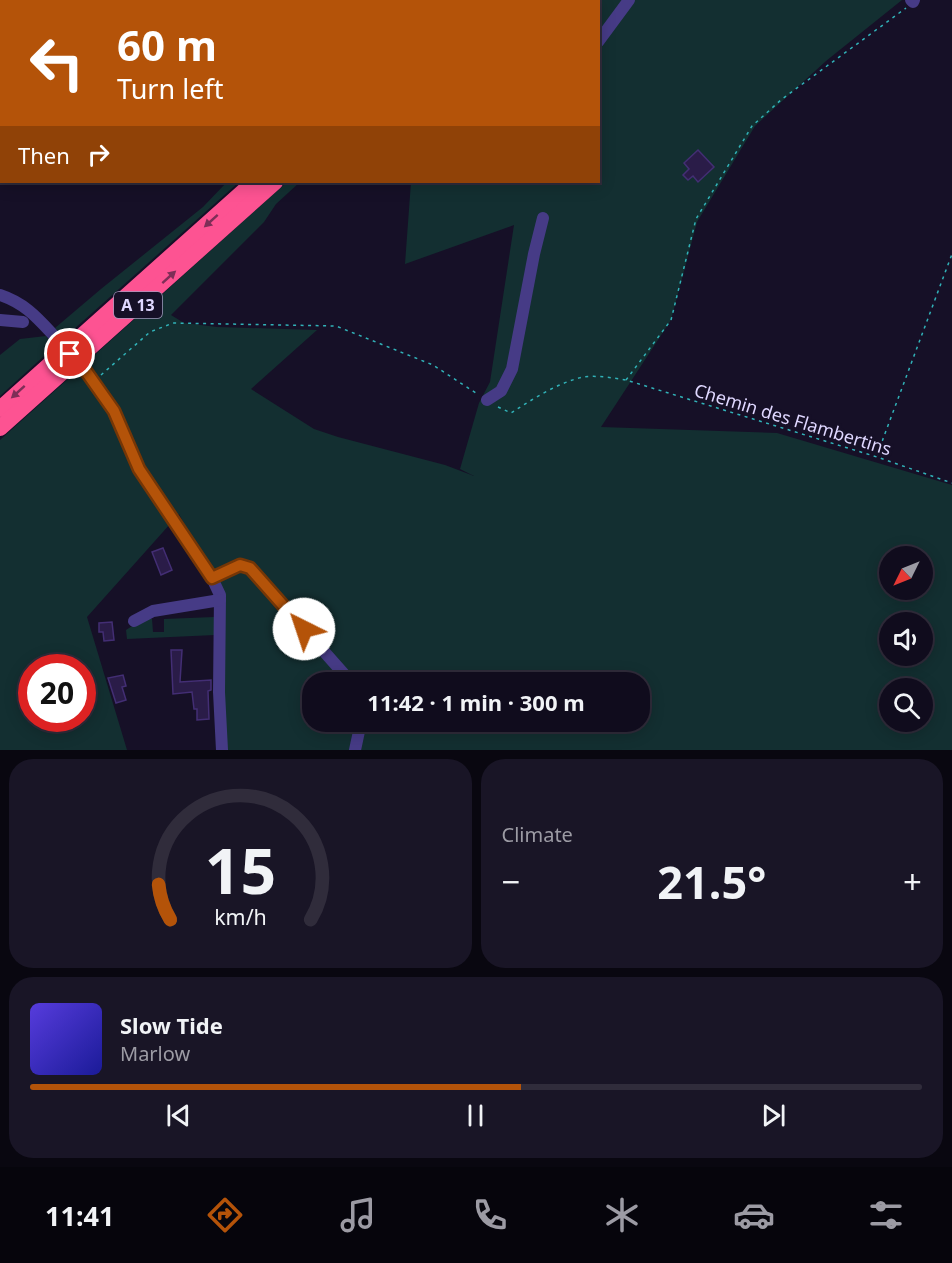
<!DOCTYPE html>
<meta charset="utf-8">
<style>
body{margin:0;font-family:"Noto Sans",sans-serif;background:#191526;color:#f1f3f6;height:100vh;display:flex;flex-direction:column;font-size:22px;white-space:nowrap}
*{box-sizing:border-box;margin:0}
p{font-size:20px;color:#9c9ba4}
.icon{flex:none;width:33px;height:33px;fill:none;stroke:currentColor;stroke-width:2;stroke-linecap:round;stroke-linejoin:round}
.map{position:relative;height:750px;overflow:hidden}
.panel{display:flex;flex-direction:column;gap:9px;padding:9px;background:#090710;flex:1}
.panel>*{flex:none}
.banner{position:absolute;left:0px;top:0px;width:600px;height:183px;box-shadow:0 3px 15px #0003,0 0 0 2px #302c3b;background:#b45309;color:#fff;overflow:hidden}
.needle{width:39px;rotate:227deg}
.fabs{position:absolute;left:879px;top:546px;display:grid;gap:12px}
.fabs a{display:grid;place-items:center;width:54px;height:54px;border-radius:50%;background:#100c1d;box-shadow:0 3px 15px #0003,0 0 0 2px #302c3b;font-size:30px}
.speed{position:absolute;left:18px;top:654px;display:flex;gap:12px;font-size:30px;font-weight:700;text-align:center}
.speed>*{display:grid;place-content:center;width:78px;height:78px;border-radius:50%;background:#100c1d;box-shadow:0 3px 15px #0003,0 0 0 2px #302c3b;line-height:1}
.speed .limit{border:9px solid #d22;background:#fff;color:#111}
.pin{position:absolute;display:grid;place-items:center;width:51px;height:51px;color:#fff;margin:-26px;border:3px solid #fff;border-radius:50%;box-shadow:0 2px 6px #0007}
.me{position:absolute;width:66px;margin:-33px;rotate:319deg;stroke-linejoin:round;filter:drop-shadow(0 0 4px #0008)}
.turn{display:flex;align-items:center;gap:21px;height:126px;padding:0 18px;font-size:27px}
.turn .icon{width:78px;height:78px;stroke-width:2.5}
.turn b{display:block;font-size:42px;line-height:51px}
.then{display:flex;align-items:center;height:57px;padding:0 18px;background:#0003;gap:12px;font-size:22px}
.big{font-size:45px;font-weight:700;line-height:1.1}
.panel .tile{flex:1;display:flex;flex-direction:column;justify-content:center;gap:9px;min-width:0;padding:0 21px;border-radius:24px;background:#191526}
.panel .dial{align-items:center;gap:0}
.dial svg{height:156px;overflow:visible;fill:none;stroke:#302c3b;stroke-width:7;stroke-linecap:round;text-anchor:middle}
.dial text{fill:#f1f3f6;stroke:none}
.song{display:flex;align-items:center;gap:18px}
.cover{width:72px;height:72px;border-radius:9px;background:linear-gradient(135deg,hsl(250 70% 55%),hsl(240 70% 35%))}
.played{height:6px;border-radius:3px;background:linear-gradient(90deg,#b45309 55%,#302c3b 55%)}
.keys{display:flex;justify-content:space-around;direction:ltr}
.heat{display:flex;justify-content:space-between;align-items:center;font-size:33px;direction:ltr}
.panel .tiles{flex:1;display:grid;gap:9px;grid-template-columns:1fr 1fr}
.tile:last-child{grid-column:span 2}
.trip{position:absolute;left:302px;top:672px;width:348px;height:60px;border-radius:24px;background:#100c1d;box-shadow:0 3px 15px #0003,0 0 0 2px #302c3b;font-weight:700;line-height:60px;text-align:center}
.tab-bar{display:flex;height:96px;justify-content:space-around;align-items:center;background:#06050c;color:#9c9ba4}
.tab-bar .icon{width:42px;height:42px}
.tab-bar .active{color:#b45309}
.tab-bar b{font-size:27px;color:#f1f3f6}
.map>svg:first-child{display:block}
.green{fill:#132f31;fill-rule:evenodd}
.building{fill:#2a1c48;stroke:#432e74;stroke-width:1.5}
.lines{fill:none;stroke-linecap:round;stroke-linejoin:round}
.path{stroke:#31b2b8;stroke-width:1.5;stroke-dasharray:3 4.5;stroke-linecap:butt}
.minor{stroke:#463b86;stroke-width:12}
.highway{stroke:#fd5392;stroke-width:16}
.minor-bridge{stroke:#463b86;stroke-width:12}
.oneway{fill:#7e2e57}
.route-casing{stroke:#753606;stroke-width:15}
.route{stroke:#b45309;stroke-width:10}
.labels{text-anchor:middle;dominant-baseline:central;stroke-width:6;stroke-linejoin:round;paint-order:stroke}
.shield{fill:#161027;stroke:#a39bbe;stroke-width:1.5}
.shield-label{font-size:16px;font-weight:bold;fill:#dfd7ff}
.street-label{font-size:18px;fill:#dfd7ff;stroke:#161027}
</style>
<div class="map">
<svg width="952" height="750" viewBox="0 0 952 750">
<rect width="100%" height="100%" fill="#161027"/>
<!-- green -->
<g class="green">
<path d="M497,0h405l-76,61 -71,65 -58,96 -26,98 -70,107 176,6 175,52v265h-727l-2,-152 -44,-84 -92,103 40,133h-127v-310l287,-258h13l-24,22 -12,18 -93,93 13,8 33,4 100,3 -66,59 63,40 24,8 107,28 29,11 -14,-7 19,-66 11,-21 24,-157 -109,39 6,-82h187v-180l-103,-1zM890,556h32v34h-32zM890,622h32v34h-32zM32,668h50v50h-50zM312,682h327v40h-327zM890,688h32v34h-32z"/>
<path d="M227,182h12l-175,156 -9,-10 46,-39 102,-82z"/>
<path d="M46,336l9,10 -55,50v-41l20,-16z"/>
<path d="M214,617l1,18 -88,4 -1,-9 17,-11h9l1,13h11v-13z"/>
</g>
<!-- building -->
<g class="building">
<path d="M698,150l16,17 -16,15 -5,-6 -5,4 -5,-5 6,-6 -5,-6z"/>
<path d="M163,548l9,22 -11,5 -9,-23z"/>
<path d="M112,622l2,18 -10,1 -1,-9h-4v-9z"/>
<path d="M171,650h11l-2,32 31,-2v10l-3,1 1,28 -12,1v-11h-3l-2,-17 -19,2z"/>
<path d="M123,675l3,11 -4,1 4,13 -10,3 -8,-25z"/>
</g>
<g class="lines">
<!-- path -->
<g class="path">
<path d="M101,375l49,-43 23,-9 163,3 97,39 46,30"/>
<path d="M626,380l45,-60 25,-101 56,-93 30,-27 124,-91"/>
<path d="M498,407l13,6c22,-14 46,-30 72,-36 14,-2 30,1 43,3l251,77 75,26"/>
<path d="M877,455l75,-201"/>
</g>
<!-- minor -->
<g class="minor">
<path d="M911,0l2,2 1,-2"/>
<path d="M598,42l31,-42"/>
<path d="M0,295c27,9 39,25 58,45"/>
<path d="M0,320l23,2"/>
<path d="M83,367l31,44 25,58 73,109 8,17 -1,97 3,58"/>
<path d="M487,400l14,-9 11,-22 22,-115 9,-36"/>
<path d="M212,578l28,-13 10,3 101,114"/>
<path d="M134,621l19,-10 67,-11"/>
<path d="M355,750l6,-28"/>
</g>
<!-- highway -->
<g class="highway">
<path d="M455,2l2,-2"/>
<path d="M476,2l2,-2"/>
<path d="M0,409l254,-227"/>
<path d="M0,428l275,-246"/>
</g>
<!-- minor-bridge -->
<path class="minor-bridge" d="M58,340l25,27"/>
</g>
<!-- one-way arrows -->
<defs><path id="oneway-solid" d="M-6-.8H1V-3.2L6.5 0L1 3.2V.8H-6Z" transform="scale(1.5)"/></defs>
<g class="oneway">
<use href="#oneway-solid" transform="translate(211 221) rotate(138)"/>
<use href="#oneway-solid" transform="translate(169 277) rotate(-42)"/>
<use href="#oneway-solid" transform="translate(18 392) rotate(138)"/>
</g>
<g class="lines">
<defs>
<path id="route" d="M70,354l13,13 31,44 25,58 73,109 28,-13 10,3 54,61"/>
</defs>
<!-- route casing -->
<use href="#route" class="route-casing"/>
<!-- route -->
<use href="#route" class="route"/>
</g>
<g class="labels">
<!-- shield labels -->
<rect class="shield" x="114" y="292" width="48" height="26" rx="4.5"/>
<g class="shield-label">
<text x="138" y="305">A 13</text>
</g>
<!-- street labels -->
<g class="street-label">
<text transform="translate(793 419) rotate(17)">Chemin des Flambertins</text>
</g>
</g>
</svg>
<div class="fabs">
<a><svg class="needle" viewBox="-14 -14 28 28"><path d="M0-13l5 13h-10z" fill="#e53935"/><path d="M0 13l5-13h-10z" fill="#9c9ba4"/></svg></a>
<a><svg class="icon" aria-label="sound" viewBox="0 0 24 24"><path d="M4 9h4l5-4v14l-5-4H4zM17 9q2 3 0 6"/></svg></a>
<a><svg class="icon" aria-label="search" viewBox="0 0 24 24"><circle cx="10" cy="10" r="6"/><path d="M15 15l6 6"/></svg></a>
</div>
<div class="speed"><div class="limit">20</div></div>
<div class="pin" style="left:70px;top:354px;background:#d93025"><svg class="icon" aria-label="arrive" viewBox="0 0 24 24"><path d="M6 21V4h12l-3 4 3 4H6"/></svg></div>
<svg class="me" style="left:304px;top:629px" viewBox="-20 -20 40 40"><circle r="19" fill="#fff"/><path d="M0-13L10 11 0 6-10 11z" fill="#b45309"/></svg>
<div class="trip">11:42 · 1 min · 300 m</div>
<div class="banner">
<div class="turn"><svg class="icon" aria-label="left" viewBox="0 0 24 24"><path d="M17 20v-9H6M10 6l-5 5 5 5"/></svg><div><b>60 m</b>Turn left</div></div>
<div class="then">Then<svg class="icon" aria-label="right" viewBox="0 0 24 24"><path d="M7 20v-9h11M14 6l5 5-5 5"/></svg></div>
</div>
</div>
<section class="panel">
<div class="tiles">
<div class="tile dial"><svg viewBox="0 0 100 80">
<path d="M14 69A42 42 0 1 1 86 69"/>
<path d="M14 69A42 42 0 0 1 8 51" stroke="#b45309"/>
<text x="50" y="56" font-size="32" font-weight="700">15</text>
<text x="50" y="72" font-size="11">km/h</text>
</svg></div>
<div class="tile"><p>Climate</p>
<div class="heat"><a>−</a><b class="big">21.5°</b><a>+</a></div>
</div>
<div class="tile">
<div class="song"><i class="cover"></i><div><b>Slow Tide</b><p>Marlow</p></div></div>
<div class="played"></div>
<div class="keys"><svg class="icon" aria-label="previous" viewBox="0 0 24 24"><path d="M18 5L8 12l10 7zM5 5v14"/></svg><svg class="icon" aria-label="pause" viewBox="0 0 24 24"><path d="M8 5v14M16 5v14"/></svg><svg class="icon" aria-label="next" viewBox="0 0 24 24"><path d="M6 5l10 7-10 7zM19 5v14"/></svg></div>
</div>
</div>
</section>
<nav class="tab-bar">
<b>11:41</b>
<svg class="icon active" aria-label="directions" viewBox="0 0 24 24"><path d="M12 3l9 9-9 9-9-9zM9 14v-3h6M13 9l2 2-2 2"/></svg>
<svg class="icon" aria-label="music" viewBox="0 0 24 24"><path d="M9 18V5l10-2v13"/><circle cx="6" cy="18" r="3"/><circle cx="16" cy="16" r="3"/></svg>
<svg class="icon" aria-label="phone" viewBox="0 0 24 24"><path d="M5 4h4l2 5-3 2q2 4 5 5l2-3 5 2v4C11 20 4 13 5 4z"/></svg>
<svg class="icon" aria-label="climate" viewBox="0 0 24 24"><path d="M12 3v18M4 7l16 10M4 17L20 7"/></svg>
<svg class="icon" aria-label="car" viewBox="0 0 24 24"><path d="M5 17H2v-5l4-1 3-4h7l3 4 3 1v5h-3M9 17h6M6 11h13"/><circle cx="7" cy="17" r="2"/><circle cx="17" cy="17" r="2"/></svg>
<svg class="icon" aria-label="filters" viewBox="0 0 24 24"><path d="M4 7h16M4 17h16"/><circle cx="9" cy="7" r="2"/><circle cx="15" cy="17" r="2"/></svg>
</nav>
